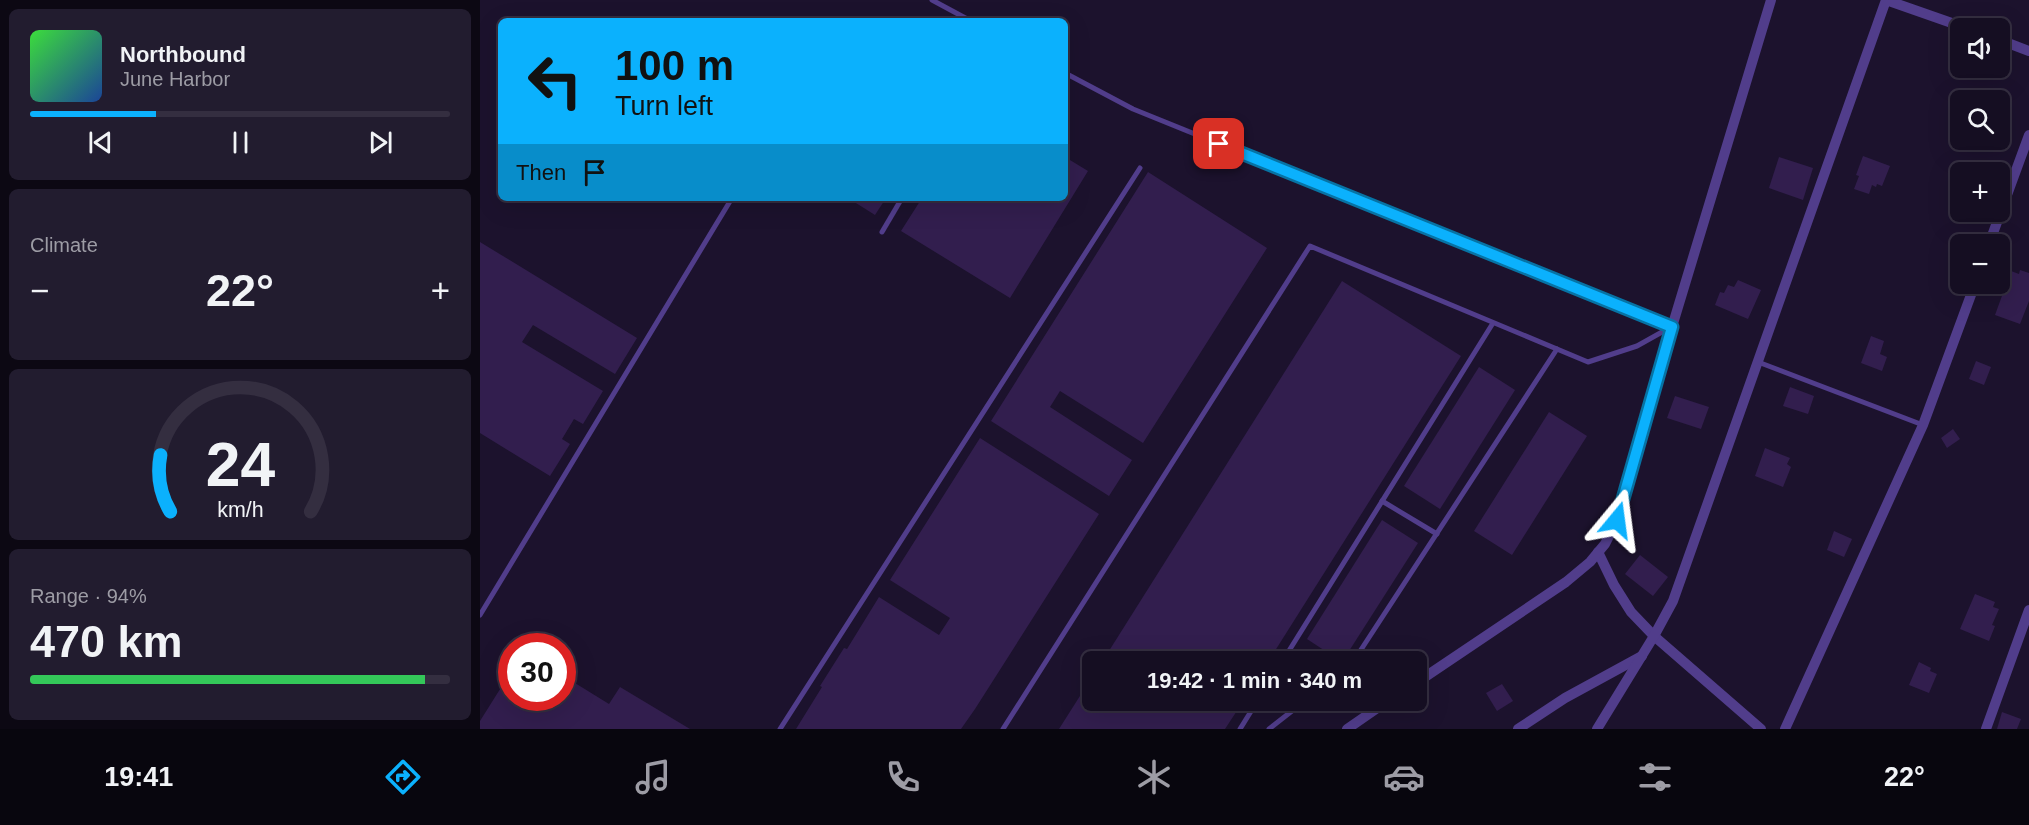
<!DOCTYPE html>
<meta charset="utf-8">
<style>
body{margin:0;font-family:Arial,sans-serif;background:#221c2f;color:#f1f3f6;height:100vh;display:flex;flex-direction:column;font-size:22px;white-space:nowrap}
*{box-sizing:border-box;margin:0}
p{font-size:20px;color:#9d9ca5}
.icon{flex:none;width:33px;height:33px;fill:none;stroke:currentColor;stroke-width:2;stroke-linecap:round;stroke-linejoin:round}
.map{position:relative;flex:1;overflow:hidden}
.drawer{display:flex;flex-direction:column;gap:9px;padding:9px;background:#0c0813;width:480px}
.drawer>*{flex:none}
.banner{position:absolute;left:18px;top:18px;width:570px;height:183px;border-radius:9px;box-shadow:0 6px 24px #0002,0 0 0 2px #342e40;background:#0bb1fd;color:#111;overflow:hidden}
.buttons{position:absolute;left:1470px;top:18px;display:grid;gap:12px}
.buttons a{display:grid;place-items:center;width:60px;height:60px;border-radius:9px;background:#150e22;box-shadow:0 6px 24px #0002,0 0 0 2px #342e40;font-size:30px}
.speed{position:absolute;left:18px;top:633px;display:flex;gap:12px;font-size:30px;font-weight:700;text-align:center}
.speed>*{display:grid;place-content:center;width:78px;height:78px;border-radius:50%;background:#150e22;box-shadow:0 6px 24px #0002,0 0 0 2px #342e40;line-height:1}
.speed .limit{border:9px solid #d22;background:#fff;color:#111}
.pin{position:absolute;display:grid;place-items:center;width:51px;height:51px;color:#fff;margin:-26px;border-radius:12px;box-shadow:0 3px 9px #0006}
.me{position:absolute;width:66px;margin:-33px;rotate:16deg;stroke-linejoin:round;filter:drop-shadow(0 0 4px #0008)}
.turn{display:flex;align-items:center;gap:21px;height:126px;padding:0 18px;font-size:27px}
.turn .icon{width:78px;height:78px;stroke-width:2.5}
.turn b{display:block;font-size:42px;line-height:51px}
.then{display:flex;align-items:center;height:57px;padding:0 18px;background:#0003;gap:12px;font-size:22px}
.big{font-size:45px;font-weight:700;line-height:1.1}
.drawer .tile{flex:1;display:flex;flex-direction:column;justify-content:center;gap:9px;min-width:0;padding:0 21px;border-radius:9px;background:#221c2f}
.drawer .dial{align-items:center;gap:0}
.dial svg{height:156px;overflow:visible;fill:none;stroke:#342e40;stroke-width:7;stroke-linecap:round;text-anchor:middle}
.dial text{fill:#f1f3f6;stroke:none}
.song{display:flex;align-items:center;gap:18px}
.cover{width:72px;height:72px;border-radius:9px;background:linear-gradient(135deg,hsl(120 70% 55%),hsl(220 70% 35%))}
.played{height:6px;border-radius:3px;background:linear-gradient(90deg,#0bb1fd 30%,#342e40 30%)}
.keys{display:flex;justify-content:space-around;direction:ltr}
.heat{display:flex;justify-content:space-between;align-items:center;font-size:33px;direction:ltr}
.charge{height:9px;border-radius:4px;background:linear-gradient(90deg,#34c759 94%,#342e40 0)}
.trip{position:absolute;left:602px;top:651px;width:345px;height:60px;border-radius:9px;background:#150e22;box-shadow:0 6px 24px #0002,0 0 0 2px #342e40;font-weight:700;line-height:60px;text-align:center}
.dock{display:flex;height:96px;justify-content:space-around;align-items:center;background:#08060e;color:#9d9ca5}
.dock .icon{width:42px;height:42px}
.dock .current{color:#0bb1fd}
.dock b{font-size:27px;color:#f1f3f6}
main{display:flex;flex:1;min-height:0}
.map>svg:first-child{display:block}
.building{fill:#321e4e}
.lines{fill:none;stroke-linecap:round;stroke-linejoin:round}
.lane{stroke:#513d8b;stroke-width:5}
.street{stroke:#513d8b;stroke-width:10}
.route-casing{stroke:#0773a4;stroke-width:15}
.route{stroke:#0bb1fd;stroke-width:10}
</style>
<main>
<section class="drawer">
<div class="tile">
<div class="song"><i class="cover"></i><div><b>Northbound</b><p>June Harbor</p></div></div>
<div class="played"></div>
<div class="keys"><svg class="icon" aria-label="previous" viewBox="0 0 24 24"><path d="M18 5L8 12l10 7zM5 5v14"/></svg><svg class="icon" aria-label="pause" viewBox="0 0 24 24"><path d="M8 5v14M16 5v14"/></svg><svg class="icon" aria-label="next" viewBox="0 0 24 24"><path d="M6 5l10 7-10 7zM19 5v14"/></svg></div>
</div>
<div class="tile"><p>Climate</p>
<div class="heat"><a>−</a><b class="big">22°</b><a>+</a></div>
</div>
<div class="tile dial"><svg viewBox="0 0 100 80">
<path d="M14 69A42 42 0 1 1 86 69"/>
<path d="M14 69A42 42 0 0 1 9 40" stroke="#0bb1fd"/>
<text x="50" y="56" font-size="32" font-weight="700">24</text>
<text x="50" y="72" font-size="11">km/h</text>
</svg></div>
<div class="tile"><p>Range · 94%</p><b class="big">470 km</b><div class="charge"></div></div>
</section>
<div class="map">
<svg width="1549" height="729" viewBox="0 0 1549 729">
<rect width="100%" height="100%" fill="#1c122d"/>
<!-- building -->
<g class="building">
<path d="M1383,156l27,10 -8,20 -5,-2 -1,3 -4,-2 -3,9 -15,-5 5,-13 -3,-1z"/>
<path d="M585,157l23,14 -78,127 -109,-67 21,-33h143z"/>
<path d="M1299,157l34,11 -10,32 -34,-12z"/>
<path d="M668,172l119,76 -124,195 -83,-52 -10,16 82,53 -23,36 -118,-75z"/>
<path d="M368,198h38l-11,17z"/>
<path d="M0,242l157,96 -22,36 -82,-49 -11,17 81,49 -20,33 -9,-5 -12,20 8,5 -20,32 -70,-43z"/>
<path d="M1540,270l9,3v28l-9,23 -25,-9 16,-44 8,3z"/>
<path d="M1258,280l23,10 -13,29 -33,-14 5,-13 4,1 4,-8 6,2z"/>
<path d="M862,281l119,75 -193,306h-166z"/>
<path d="M1391,336l13,5 -4,13 7,3 -5,14 -21,-8z"/>
<path d="M1496,361l15,6 -7,18 -15,-6z"/>
<path d="M999,367l36,23 -75,119 -36,-23z"/>
<path d="M1310,387l24,9 -6,18 -25,-8z"/>
<path d="M1195,396l34,11 -8,22 -34,-11z"/>
<path d="M1069,412l38,24 -75,119 -38,-24z"/>
<path d="M1473,429l7,10 -13,9 -6,-10z"/>
<path d="M500,438l119,76 -124,195 -14,20h-165l26,-42 -2,-1 24,-38 3,1 32,-52 60,38 11,-17 -60,-38z"/>
<path d="M1285,448l25,10 -3,6 4,3 -8,20 -28,-11z"/>
<path d="M902,520l36,23 -76,119 -35,-23z"/>
<path d="M1354,531l18,8 -8,18 -17,-7z"/>
<path d="M1160,555l28,22 -15,19 -28,-22z"/>
<path d="M1495,594l20,8 -2,5 6,2 -7,16 3,1 -6,15 -29,-12z"/>
<path d="M1439,662l12,6 -1,3 7,3 -8,19 -20,-8z"/>
<path d="M32,670v28h50v-23l47,29 11,-17 70,42h-210v-8z"/>
<path d="M612,677v23h152l-19,29h-166z"/>
<path d="M1022,684l11,17 -16,10 -11,-18z"/>
<path d="M1522,712l19,7 -4,10h-20z"/>
</g>
<g class="lines">
<!-- lane -->
<g class="lane">
<path d="M452,0l39,21"/>
<path d="M585,73l68,36 539,218"/>
<path d="M402,232l20,-34"/>
<path d="M1278,362l165,63"/>
<path d="M902,501l55,33"/>
<path d="M0,615l252,-417"/>
<path d="M802,662l211,-339"/>
<path d="M873,662l204,-313"/>
<path d="M300,729l360,-561"/>
<path d="M523,729l307,-483 278,116 49,-16 34,-19"/>
<path d="M760,729l18,-29"/>
<path d="M789,729l37,-29"/>
</g>
<!-- street -->
<g class="street">
<path d="M1520,40l29,11"/>
<path d="M1509,244l40,-109"/>
<path d="M1118,552l16,33 17,27 23,24 107,93"/>
<path d="M936,683l150,-101 24,-20 15,-18 12,-24 55,-193 99,-327"/>
<path d="M867,729l42,-29"/>
<path d="M1038,729l47,-31 77,-42"/>
<path d="M1117,729l57,-93 19,-35 213,-601 80,28"/>
<path d="M1305,729l138,-304 52,-141"/>
<path d="M1506,729l43,-119"/>
</g>
</g>
<g class="lines">
<defs>
<path id="route" d="M739,144l453,183 -55,193"/>
</defs>
<!-- route casing -->
<use href="#route" class="route-casing"/>
<!-- route -->
<use href="#route" class="route"/>
</g>
</svg>
<div class="buttons">
<a><svg class="icon" aria-label="sound" viewBox="0 0 24 24"><path d="M4 9h4l5-4v14l-5-4H4zM17 9q2 3 0 6"/></svg></a>
<a><svg class="icon" aria-label="search" viewBox="0 0 24 24"><circle cx="10" cy="10" r="6"/><path d="M15 15l6 6"/></svg></a>
<a>+</a>
<a>−</a>
</div>
<div class="speed"><div class="limit">30</div></div>
<div class="pin" style="left:739px;top:144px;background:#d93025"><svg class="icon" aria-label="arrive" viewBox="0 0 24 24"><path d="M6 21V4h12l-3 4 3 4H6"/></svg></div>
<svg class="me" style="left:1137px;top:520px" viewBox="-20 -20 40 40"><path d="M0-17L14 15 0 8-14 15z" fill="#0bb1fd" stroke="#fff" stroke-width="4"/></svg>
<div class="trip">19:42 · 1 min · 340 m</div>
<div class="banner">
<div class="turn"><svg class="icon" aria-label="left" viewBox="0 0 24 24"><path d="M17 20v-9H6M10 6l-5 5 5 5"/></svg><div><b>100 m</b>Turn left</div></div>
<div class="then">Then<svg class="icon" aria-label="arrive" viewBox="0 0 24 24"><path d="M6 21V4h12l-3 4 3 4H6"/></svg></div>
</div>
</div>
</main>
<nav class="dock">
<b>19:41</b>
<svg class="icon current" aria-label="directions" viewBox="0 0 24 24"><path d="M12 3l9 9-9 9-9-9zM9 14v-3h6M13 9l2 2-2 2"/></svg>
<svg class="icon" aria-label="music" viewBox="0 0 24 24"><path d="M9 18V5l10-2v13"/><circle cx="6" cy="18" r="3"/><circle cx="16" cy="16" r="3"/></svg>
<svg class="icon" aria-label="phone" viewBox="0 0 24 24"><path d="M5 4h4l2 5-3 2q2 4 5 5l2-3 5 2v4C11 20 4 13 5 4z"/></svg>
<svg class="icon" aria-label="climate" viewBox="0 0 24 24"><path d="M12 3v18M4 7l16 10M4 17L20 7"/></svg>
<svg class="icon" aria-label="car" viewBox="0 0 24 24"><path d="M5 17H2v-5l4-1 3-4h7l3 4 3 1v5h-3M9 17h6M6 11h13"/><circle cx="7" cy="17" r="2"/><circle cx="17" cy="17" r="2"/></svg>
<svg class="icon" aria-label="filters" viewBox="0 0 24 24"><path d="M4 7h16M4 17h16"/><circle cx="9" cy="7" r="2"/><circle cx="15" cy="17" r="2"/></svg>
<b>22°</b>
</nav>
